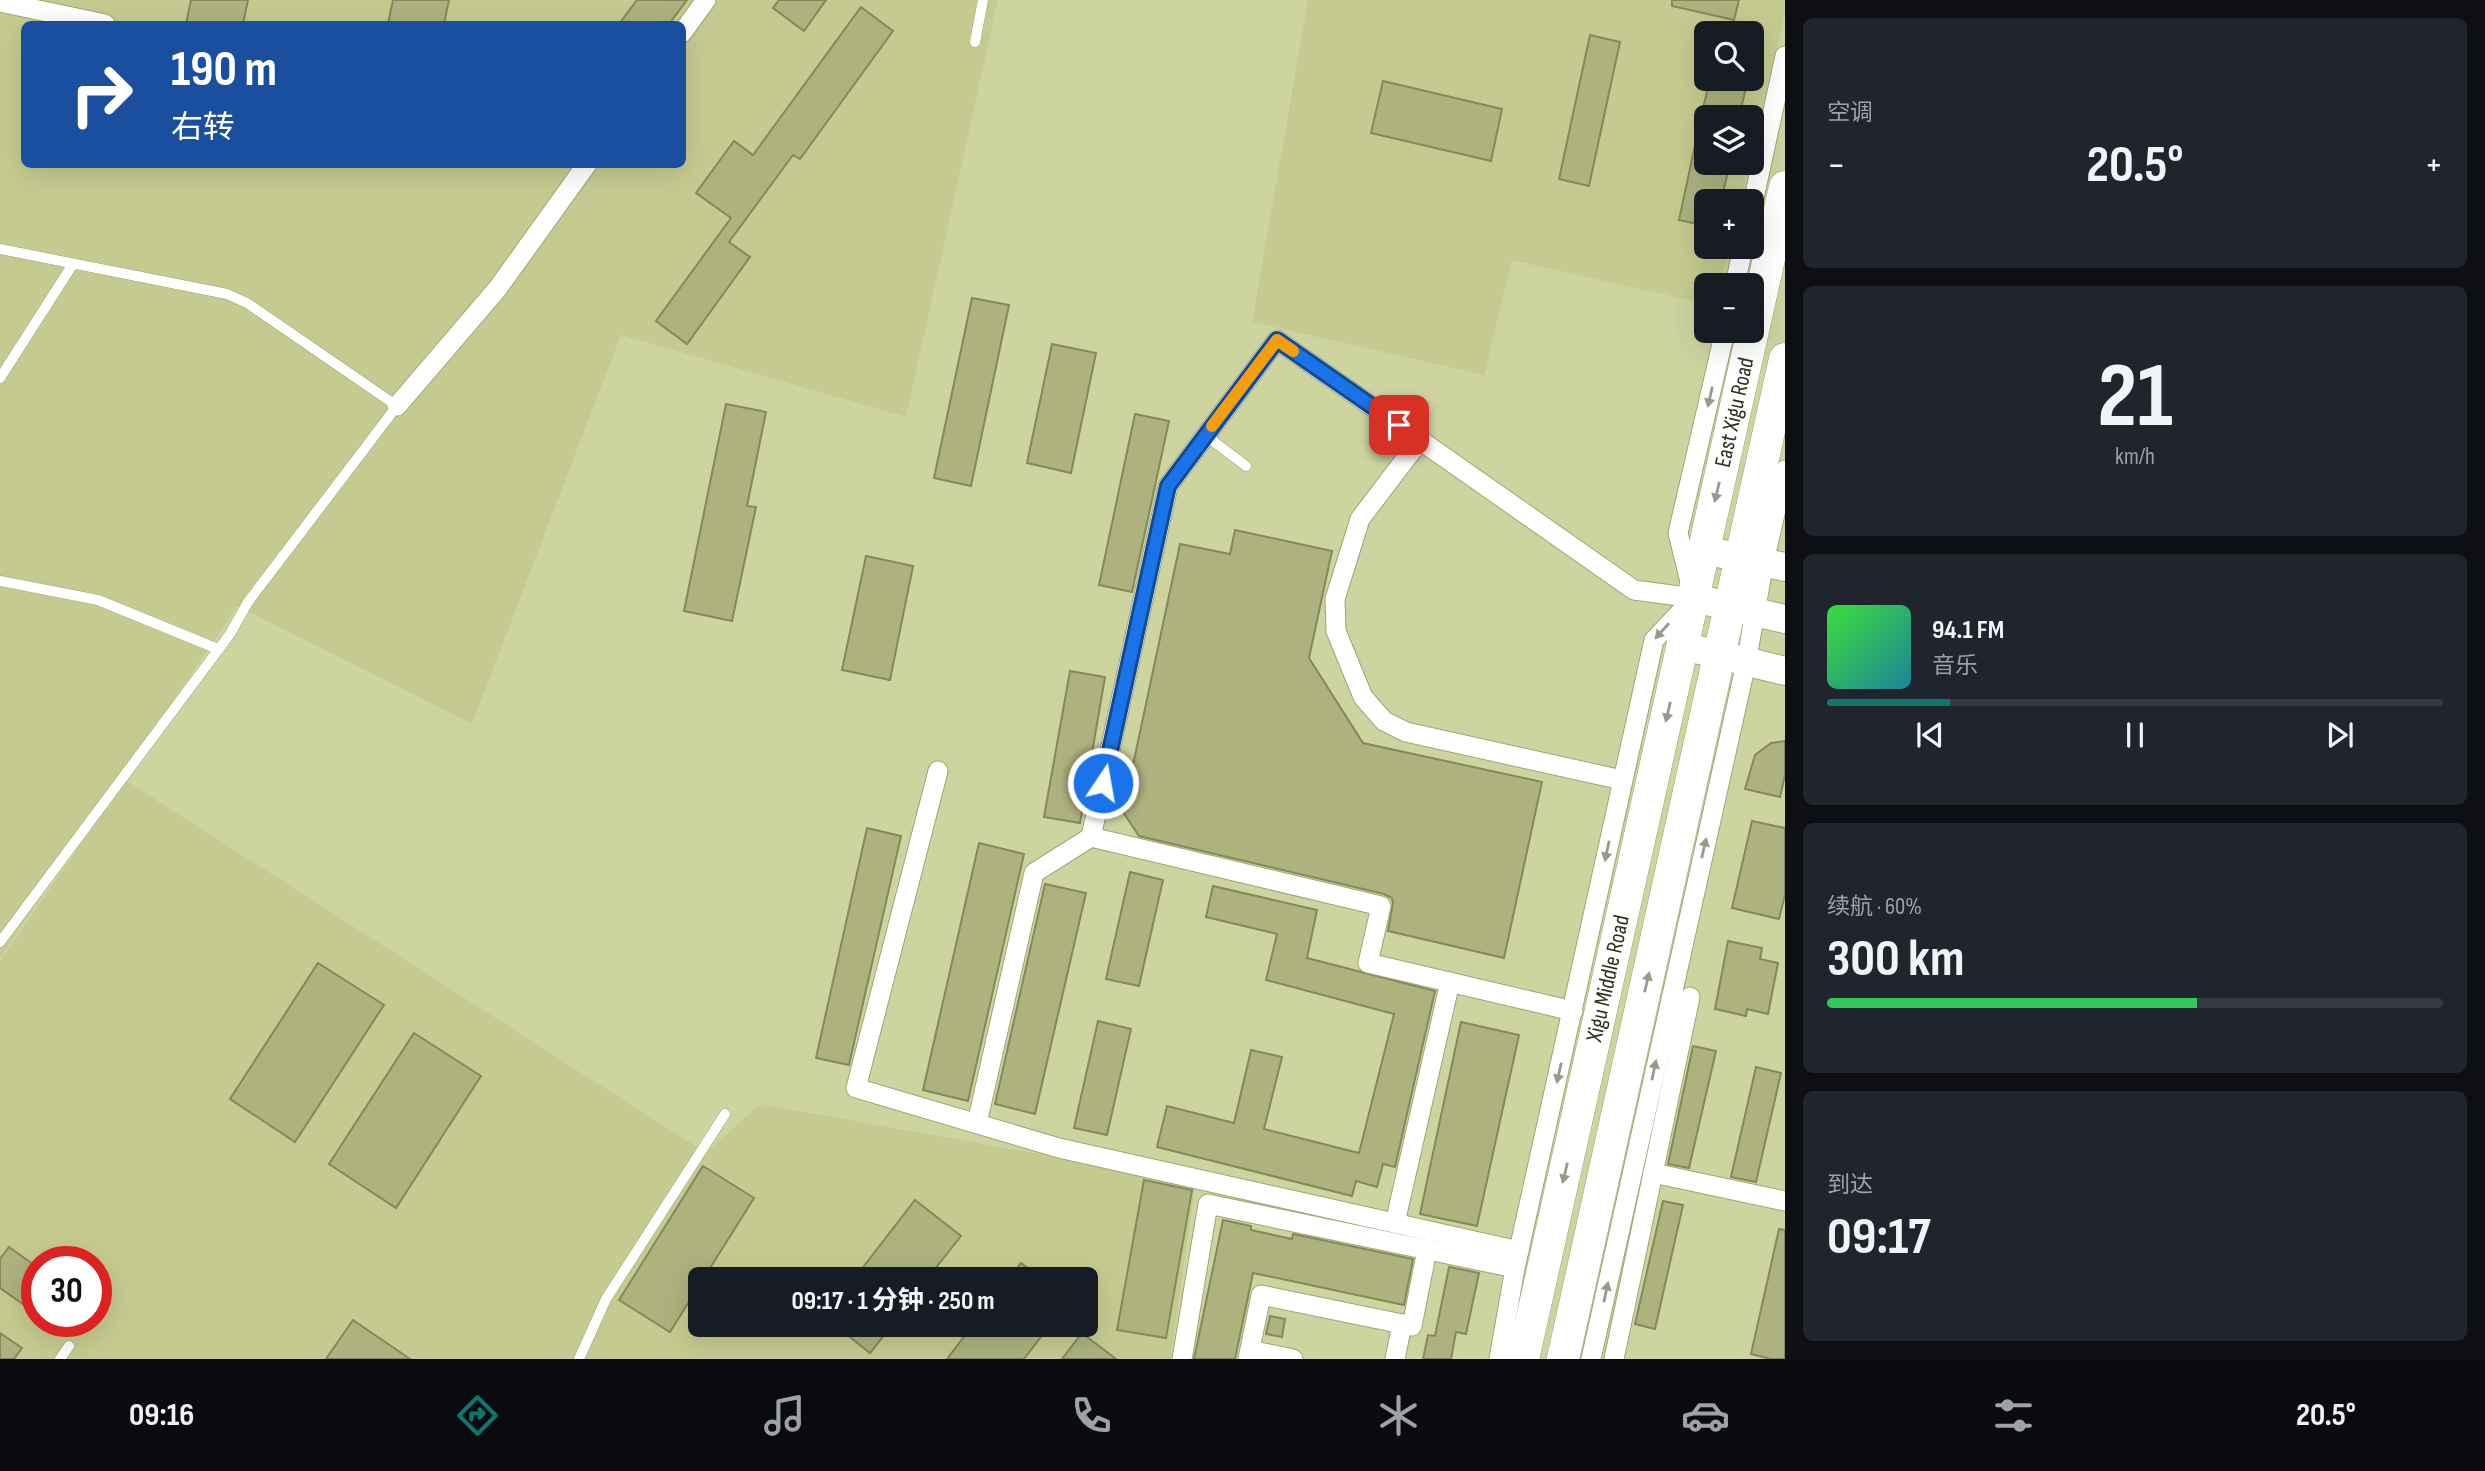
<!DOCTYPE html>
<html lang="zh">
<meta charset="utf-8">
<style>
body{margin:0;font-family:"Sofia Sans Condensed","Noto Sans SC",sans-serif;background:#20242c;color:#f1f3f6;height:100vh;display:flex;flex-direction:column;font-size:26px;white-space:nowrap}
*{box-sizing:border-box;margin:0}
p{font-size:23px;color:#9ea1a6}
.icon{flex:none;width:38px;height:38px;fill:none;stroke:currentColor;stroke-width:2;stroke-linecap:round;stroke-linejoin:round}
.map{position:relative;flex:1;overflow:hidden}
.details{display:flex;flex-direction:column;gap:18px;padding:18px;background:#0d0f14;width:700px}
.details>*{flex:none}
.top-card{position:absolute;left:21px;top:21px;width:665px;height:147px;border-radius:10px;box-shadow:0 7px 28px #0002;background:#1a4fa0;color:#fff;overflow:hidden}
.controls{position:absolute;left:1694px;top:21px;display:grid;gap:14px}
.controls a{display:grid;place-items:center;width:70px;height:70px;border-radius:10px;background:#171b24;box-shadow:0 7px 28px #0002;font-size:35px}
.speed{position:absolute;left:21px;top:1246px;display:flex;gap:14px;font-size:35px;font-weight:700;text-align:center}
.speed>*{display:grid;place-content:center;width:91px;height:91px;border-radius:50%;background:#171b24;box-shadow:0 7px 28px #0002;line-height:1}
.speed .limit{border:10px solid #d22;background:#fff;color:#111}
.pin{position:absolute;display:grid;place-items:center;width:60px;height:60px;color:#fff;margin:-30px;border-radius:14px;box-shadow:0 4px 10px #0006}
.me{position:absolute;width:77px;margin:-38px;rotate:12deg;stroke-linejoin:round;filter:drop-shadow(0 0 5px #0008)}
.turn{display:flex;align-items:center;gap:24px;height:147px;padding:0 35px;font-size:32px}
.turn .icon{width:91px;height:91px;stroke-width:2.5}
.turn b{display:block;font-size:49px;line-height:60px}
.big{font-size:52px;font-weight:700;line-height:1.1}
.details .tile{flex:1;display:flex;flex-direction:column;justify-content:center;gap:10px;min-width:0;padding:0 24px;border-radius:10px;background:#20242c}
.details .dial{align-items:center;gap:0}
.dial b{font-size:91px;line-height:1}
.song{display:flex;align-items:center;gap:21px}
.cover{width:84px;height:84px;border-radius:10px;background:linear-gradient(135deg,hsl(120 70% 55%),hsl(190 70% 35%))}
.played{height:7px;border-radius:4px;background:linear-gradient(90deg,#0f766e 20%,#363941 20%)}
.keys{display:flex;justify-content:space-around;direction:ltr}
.heat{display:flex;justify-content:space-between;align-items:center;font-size:38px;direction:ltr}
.charge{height:10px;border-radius:5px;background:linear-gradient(90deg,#34c759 60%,#363941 0)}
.trip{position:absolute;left:688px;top:1267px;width:410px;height:70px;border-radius:10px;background:#171b24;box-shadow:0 7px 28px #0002;font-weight:700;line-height:70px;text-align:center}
.tabs{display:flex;height:112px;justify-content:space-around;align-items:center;background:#090b0e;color:#9ea1a6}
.tabs .icon{width:49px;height:49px}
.tabs .selected{color:#0f766e}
.tabs b{font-size:32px;color:#f1f3f6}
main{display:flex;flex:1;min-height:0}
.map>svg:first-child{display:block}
.built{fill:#c5cb90;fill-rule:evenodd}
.building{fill:#adb27f;stroke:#848958;stroke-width:2}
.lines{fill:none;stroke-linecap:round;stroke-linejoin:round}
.lane-casing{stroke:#a0a573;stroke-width:11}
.street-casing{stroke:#a0a573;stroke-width:21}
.secondary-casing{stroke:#a0a573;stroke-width:30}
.primary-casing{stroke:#a0a573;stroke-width:33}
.lane{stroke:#fff;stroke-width:10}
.street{stroke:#fff;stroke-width:19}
.secondary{stroke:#fff;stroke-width:28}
.primary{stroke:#fff;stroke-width:32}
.oneway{fill:#97988e}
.route-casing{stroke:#114b97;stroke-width:18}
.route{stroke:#1a73e8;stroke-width:12}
.slow{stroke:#f59e0b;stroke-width:12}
.labels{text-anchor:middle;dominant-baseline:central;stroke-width:6;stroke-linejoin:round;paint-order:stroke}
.street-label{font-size:23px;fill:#2f301c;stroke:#ced4a0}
</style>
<main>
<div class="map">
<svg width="1785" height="1359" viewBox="0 0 1785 1359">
<rect width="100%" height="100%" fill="#ced4a0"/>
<!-- built -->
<g class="built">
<path d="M0,0h998l-92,417 -285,-82 -149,389 -235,-118 -237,352zM24,24h658v140h-658z"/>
<path d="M1308,0h477v14l-33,138v-35h-46v46h43l-9,38h-34v46h23l-9,38h-14v19l-194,-44 -28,115 -232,-53zM1706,33h46v46h-46z"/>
<path d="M125,780l581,373 54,-49 436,78 -26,177h-1170v-398zM37,1262h59v59h-59zM700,1279h385v46h-385z"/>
</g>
<!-- building -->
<g class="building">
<path d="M191,0h57l-5,24h-57z"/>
<path d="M393,0h56l-5,24h-56z"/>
<path d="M637,0h50l-18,24h-50z"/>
<path d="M779,0h47l-22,31 -31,-23z"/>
<path d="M1672,0h67l-5,20 -62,-14z"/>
<path d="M861,7l32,24 -93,128 -7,-4 -64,87 21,15 -63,87 -31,-23 75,-103 -35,-25 38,-52 19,14z"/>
<path d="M1590,35l30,7 -31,144 -30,-7z"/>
<path d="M1710,79h38l-9,38h-38z"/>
<path d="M1383,81l119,28 -11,52 -120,-28z"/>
<path d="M1700,122l6,1v40h24l-9,38h-15v25l-27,-6z"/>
<path d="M972,298l37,7 -38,181 -37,-8z"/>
<path d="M1052,344l44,9 -25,120 -44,-10z"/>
<path d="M726,404l40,8 -19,94 9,1 -24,114 -48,-10z"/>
<path d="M1135,414l34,7 -37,171 -33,-7z"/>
<path d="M1235,530l97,21 -23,107 54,85 179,39 -38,176 -116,-27 5,-28 -1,-5 -8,-4 -245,-58 -16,-24 57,-268 50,10z"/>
<path d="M866,556l47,10 -23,114 -48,-10z"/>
<path d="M1070,671l35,6 -25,146 -36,-6z"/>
<path d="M1785,741v34l-5,22 -35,-8 10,-34 16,-12z"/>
<path d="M1752,821l33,7v67l-6,24 -47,-11z"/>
<path d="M867,828l34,8 -52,229 -33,-7z"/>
<path d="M979,843l45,11 -56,247 -45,-11z"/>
<path d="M1130,872l33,8 -24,106 -33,-7z"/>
<path d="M1045,884l41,9 -51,221 -40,-10z"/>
<path d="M1213,886l104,24 -10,48 128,33 -40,176 -12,-3 -6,23 -21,-6 -4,15 -195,-49 10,-41 67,17 17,-73 31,7 -18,72 95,24 35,-139 -128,-34 11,-46 -71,-17z"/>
<path d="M1728,941l34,7 -2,11 18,4 -10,51 -21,-5 -1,7 -31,-7z"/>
<path d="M318,963l66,42 -89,137 -65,-43z"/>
<path d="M1098,1021l33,8 -24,106 -33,-7z"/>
<path d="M1461,1022l58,13 -42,191 -57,-12z"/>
<path d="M414,1033l67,43 -85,132 -67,-44z"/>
<path d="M1693,1046l23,5 -27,117 -21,-4z"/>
<path d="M1756,1067l25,6 -25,109 -25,-5z"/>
<path d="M703,1166l51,32 -84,134 -51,-32z"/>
<path d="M1144,1180l48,10 -26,148 -49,-8z"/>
<path d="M915,1200l46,36 -34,43h-73z"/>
<path d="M1663,1201l20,4 -28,124 -20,-5z"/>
<path d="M1223,1220l28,6v4l41,9 1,-5 120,25 -9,46 -151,-32 -18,86h-41z"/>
<path d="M1779,1229l6,1v129h-14l-20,-5z"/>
<path d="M9,1247l28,20v47l-37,-26v-29z"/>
<path d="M1021,1263l21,16h-33z"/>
<path d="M1449,1267l30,6 -13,61 -10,-2 -5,27h-28l5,-24 7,1z"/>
<path d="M1270,1316l15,3 -3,18 -16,-3z"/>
<path d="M353,1320l57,39h-84z"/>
<path d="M835,1325h57l-22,28z"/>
<path d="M973,1325h77l-26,34h-77z"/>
<path d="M0,1333l22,15 -8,11h-14z"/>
<path d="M1082,1333l34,26h-54z"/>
</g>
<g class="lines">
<defs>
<g id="lane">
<path d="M975,42l8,-42"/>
<path d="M0,249l227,45 20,9 150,103 -149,196 -18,32 -230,308"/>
<path d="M0,378l73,-114"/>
<path d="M1205,435l41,31"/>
<path d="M0,581l98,19 120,49"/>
<path d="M60,1359l9,-13"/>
<path d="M579,1359l27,-60 119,-185"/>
</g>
<g id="street">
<path d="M0,2l105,22"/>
<path d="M682,33l24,-33"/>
<path d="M1752,207l33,-151"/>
<path d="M1735,285l8,-38"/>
<path d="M397,406l101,-118 89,-124"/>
<path d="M1420,440l-60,79 -25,80 1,32 27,66 21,24 22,11 216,48"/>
<path d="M938,771l-82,317 203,60 460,103"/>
<path d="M1091,837l77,-351 109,-146 357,250 60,8"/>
<path d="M977,1123l57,-250 57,-36 290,69 -13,57 205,48"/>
<path d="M1653,1173l132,28"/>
<path d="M1395,1223l55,-241"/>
<path d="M1250,1350l43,9"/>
<path d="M1182,1359l26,-155 307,64"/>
<path d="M1248,1359l13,-64 151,31 15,-76"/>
<path d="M1395,1359l7,-35"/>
<path d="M1499,1359l16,-91 139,-628 40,-42 -16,-65 47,-202"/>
<path d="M1591,1359l155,-696 18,-101 21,-92"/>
<path d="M1614,1359l76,-362"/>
</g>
<g id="secondary">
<path d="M1704,550l81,17"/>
<path d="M1694,598l91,21"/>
<path d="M1683,646l102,25"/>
</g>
<g id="primary">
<path id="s1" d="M1523,1359l262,-1172"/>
<path d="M1563,1359l222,-1000"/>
</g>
</defs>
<!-- lane casing -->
<use href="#lane" class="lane-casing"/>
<!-- street casing -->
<use href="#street" class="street-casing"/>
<!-- secondary casing -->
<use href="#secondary" class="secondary-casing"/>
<!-- primary casing -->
<use href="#primary" class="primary-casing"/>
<!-- lane -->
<use href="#lane" class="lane"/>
<!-- street -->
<use href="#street" class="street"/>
<!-- secondary -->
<use href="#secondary" class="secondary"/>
<!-- primary -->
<use href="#primary" class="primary"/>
</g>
<!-- one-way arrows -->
<defs><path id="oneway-solid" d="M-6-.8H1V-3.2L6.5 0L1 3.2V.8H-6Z" transform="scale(1.75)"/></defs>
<g class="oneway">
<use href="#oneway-solid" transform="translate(1710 397) rotate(103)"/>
<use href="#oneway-solid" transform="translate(1717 492) rotate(103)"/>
<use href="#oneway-solid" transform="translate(1662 631) rotate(132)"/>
<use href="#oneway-solid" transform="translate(1668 712) rotate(103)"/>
<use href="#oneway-solid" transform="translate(1704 848) rotate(-77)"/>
<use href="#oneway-solid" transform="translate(1607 851) rotate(102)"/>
<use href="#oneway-solid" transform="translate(1647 982) rotate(-77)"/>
<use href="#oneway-solid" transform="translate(1654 1070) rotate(-78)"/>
<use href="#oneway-solid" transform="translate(1559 1073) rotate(103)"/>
<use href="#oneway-solid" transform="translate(1565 1173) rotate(103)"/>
<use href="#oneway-solid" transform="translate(1606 1292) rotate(-78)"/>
</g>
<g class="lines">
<defs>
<path id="route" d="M1103,783l65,-297 109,-146 122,85"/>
</defs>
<!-- route casing -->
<use href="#route" class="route-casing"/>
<!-- route -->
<use href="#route" class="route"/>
<!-- slow -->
<path class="slow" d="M1212,426l65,-86 16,11"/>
</g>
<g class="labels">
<!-- street labels -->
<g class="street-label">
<text stroke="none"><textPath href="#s1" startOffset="970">East Xigu Road</textPath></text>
<text stroke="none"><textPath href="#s1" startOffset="390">Xigu Middle Road</textPath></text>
</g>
</g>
</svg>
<div class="controls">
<a><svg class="icon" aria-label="search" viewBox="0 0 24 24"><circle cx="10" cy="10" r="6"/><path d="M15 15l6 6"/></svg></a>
<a><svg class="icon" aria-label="layers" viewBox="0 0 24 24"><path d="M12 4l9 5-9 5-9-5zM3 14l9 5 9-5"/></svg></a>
<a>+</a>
<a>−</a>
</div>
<div class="speed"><div class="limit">30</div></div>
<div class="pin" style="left:1399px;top:425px;background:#d93025"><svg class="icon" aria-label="arrive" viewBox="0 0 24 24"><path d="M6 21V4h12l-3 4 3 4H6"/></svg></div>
<svg class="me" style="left:1103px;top:783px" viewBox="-20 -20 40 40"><circle r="17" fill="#1a73e8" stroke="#fff" stroke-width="3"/><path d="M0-11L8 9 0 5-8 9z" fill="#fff"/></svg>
<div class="trip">09:17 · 1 分钟 · 250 m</div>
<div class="top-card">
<div class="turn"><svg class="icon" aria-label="right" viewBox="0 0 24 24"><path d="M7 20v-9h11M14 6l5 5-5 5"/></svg><div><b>190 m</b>右转</div></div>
</div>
</div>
<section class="details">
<div class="tile"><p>空调</p>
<div class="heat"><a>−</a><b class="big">20.5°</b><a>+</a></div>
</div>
<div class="tile dial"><b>21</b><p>km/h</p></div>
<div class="tile">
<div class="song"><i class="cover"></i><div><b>94.1 FM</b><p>音乐</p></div></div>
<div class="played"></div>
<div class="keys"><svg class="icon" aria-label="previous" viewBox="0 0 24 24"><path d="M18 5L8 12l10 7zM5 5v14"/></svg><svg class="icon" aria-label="pause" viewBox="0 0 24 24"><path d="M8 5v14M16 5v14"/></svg><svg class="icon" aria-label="next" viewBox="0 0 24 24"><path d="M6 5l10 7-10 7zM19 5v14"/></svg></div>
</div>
<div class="tile"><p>续航 · 60%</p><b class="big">300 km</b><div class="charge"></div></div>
<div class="tile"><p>到达</p><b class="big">09:17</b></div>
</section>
</main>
<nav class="tabs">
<b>09:16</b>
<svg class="icon selected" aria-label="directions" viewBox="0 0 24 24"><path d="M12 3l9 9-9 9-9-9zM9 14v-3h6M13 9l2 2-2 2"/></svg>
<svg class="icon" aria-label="music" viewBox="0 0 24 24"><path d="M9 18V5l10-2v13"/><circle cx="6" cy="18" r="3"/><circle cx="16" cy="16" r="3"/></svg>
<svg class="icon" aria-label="phone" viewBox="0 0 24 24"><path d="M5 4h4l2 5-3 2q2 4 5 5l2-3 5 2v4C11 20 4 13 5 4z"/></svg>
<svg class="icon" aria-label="climate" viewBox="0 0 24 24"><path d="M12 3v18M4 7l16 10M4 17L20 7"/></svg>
<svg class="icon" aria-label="car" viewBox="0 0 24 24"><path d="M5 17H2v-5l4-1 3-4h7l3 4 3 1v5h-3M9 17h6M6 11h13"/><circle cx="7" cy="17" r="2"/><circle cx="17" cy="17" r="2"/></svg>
<svg class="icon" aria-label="filters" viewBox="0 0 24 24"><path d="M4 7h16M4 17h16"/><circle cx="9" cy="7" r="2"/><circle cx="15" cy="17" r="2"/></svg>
<b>20.5°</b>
</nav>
